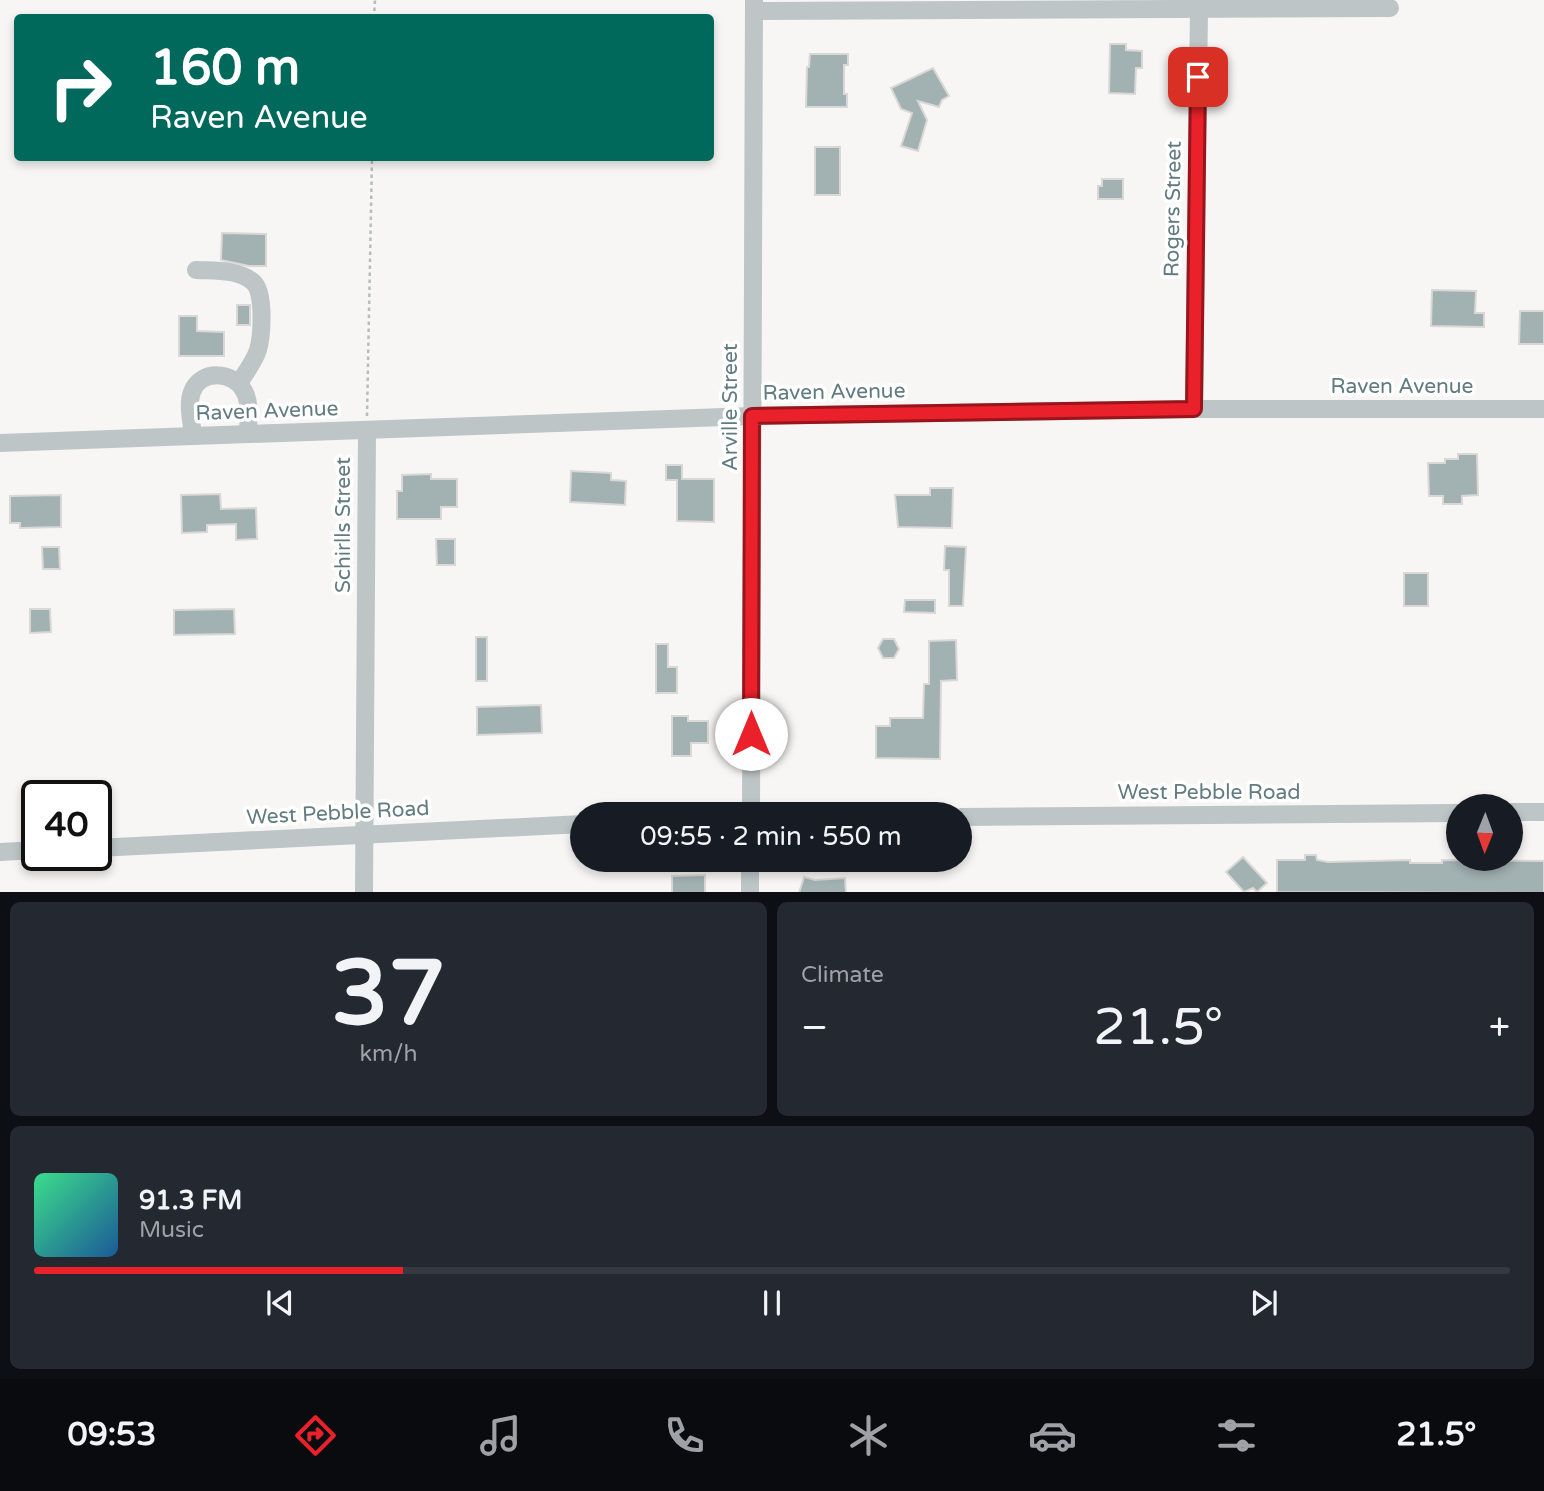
<!DOCTYPE html>
<meta charset="utf-8">
<style>
body{margin:0;font-family:"Varela Round",sans-serif;background:#242831;color:#f1f3f6;height:100vh;display:flex;flex-direction:column;font-size:26px;white-space:nowrap}
*{box-sizing:border-box;margin:0}
p{font-size:23px;color:#9ea1a6}
.icon{flex:none;width:38px;height:38px;fill:none;stroke:currentColor;stroke-width:2;stroke-linecap:round;stroke-linejoin:round}
.map{position:relative;height:892px;overflow:hidden}
.sheet{display:flex;flex-direction:column;gap:10px;padding:10px;background:#0d0f14;flex:1}
.sheet>*{flex:none}
.top-card{position:absolute;left:14px;top:14px;width:700px;height:147px;border-radius:7px;box-shadow:0 4px 10px #0003;background:#00695c;color:#fff;overflow:hidden}
.needle{width:46px;rotate:181deg}
.buttons{position:absolute;left:1446px;top:794px;display:grid;gap:14px}
.buttons a{display:grid;place-items:center;width:77px;height:77px;border-radius:50%;background:#171b24;box-shadow:0 4px 10px #0003;font-size:35px}
.speed{position:absolute;left:21px;top:780px;display:flex;gap:14px;font-size:35px;font-weight:700;text-align:center}
.speed>*{display:grid;place-content:center;width:91px;height:91px;border-radius:50%;background:#171b24;box-shadow:0 4px 10px #0003;line-height:1}
.speed .limit{border:4px solid #111;border-radius:10px;background:#fff;color:#111}
.pin{position:absolute;display:grid;place-items:center;width:60px;height:60px;color:#fff;margin:-30px;border-radius:14px;box-shadow:0 4px 10px #0006}
.me{position:absolute;width:77px;margin:-38px;rotate:0deg;stroke-linejoin:round;filter:drop-shadow(0 0 5px #0008)}
.turn{display:flex;align-items:center;gap:24px;height:147px;padding:0 21px;font-size:32px}
.turn .icon{width:91px;height:91px;stroke-width:2.5}
.turn b{display:block;font-size:49px;line-height:60px}
.big{font-size:52px;font-weight:600;line-height:1.1}
.sheet .tile{flex:1;display:flex;flex-direction:column;justify-content:center;gap:10px;min-width:0;padding:0 24px;border-radius:10px;background:#242831}
.sheet .dial{align-items:center;gap:0}
.dial b{font-size:91px;line-height:1}
.song{display:flex;align-items:center;gap:21px}
.cover{width:84px;height:84px;border-radius:10px;background:linear-gradient(135deg,hsl(150 70% 55%),hsl(210 70% 35%))}
.played{height:7px;border-radius:4px;background:linear-gradient(90deg,#ea212b 25%,#363941 25%)}
.keys{display:flex;justify-content:space-around;direction:ltr}
.heat{display:flex;justify-content:space-between;align-items:center;font-size:38px;direction:ltr}
.sheet .tiles{flex:1;display:grid;gap:10px;grid-template-columns:1fr 1fr}
.tile:last-child{grid-column:span 2}
.trip{position:absolute;left:570px;top:802px;width:402px;height:70px;border-radius:35px;background:#171b24;box-shadow:0 4px 10px #0003;font-weight:600;line-height:70px;text-align:center}
.menu{display:flex;height:112px;justify-content:space-around;align-items:center;background:#090b0e;color:#9ea1a6}
.menu .icon{width:49px;height:49px}
.menu .active{color:#ea212b}
.menu b{font-size:32px;color:#f1f3f6}
.map>svg:first-child{display:block}
.building{fill:#a2b1b2;stroke:#d9d8d6;stroke-width:2}
.lines{fill:none;stroke-linecap:round;stroke-linejoin:round}
.path{stroke:#b7bdbe;stroke-width:2.5;stroke-dasharray:3.5 3.5;stroke-linecap:butt}
.minor{stroke:#bdc5c6;stroke-width:18}
.route-casing{stroke:#98151c;stroke-width:18}
.route{stroke:#ea212b;stroke-width:12}
.labels{text-anchor:middle;dominant-baseline:central;stroke-width:7;stroke-linejoin:round;paint-order:stroke}
.street-label{font-size:21px;fill:#617b80;stroke:#fff}
</style>
<div class="map">
<svg width="1544" height="893" viewBox="0 0 1544 893">
<rect width="100%" height="100%" fill="#f7f6f4"/>
<!-- building -->
<g class="building">
<path d="M1110,44h16v6l16,1v17h-6l-1,26 -26,-1z"/>
<path d="M810,54h38v11h-4v29h3v13h-41l1,-40h2z"/>
<path d="M933,68l16,28 -7,4 -3,7 -21,-6 9,19 -9,31 -17,-5 11,-33 -11,-4 -10,-21z"/>
<rect x="815" y="147" width="25" height="48"/>
<path d="M1102,179h21v20h-25v-13h4z"/>
<path d="M222,233l44,1v32h-17l-28,-6z"/>
<path d="M1432,290l44,1 -1,22h9v14l-53,-1z"/>
<rect x="237" y="305" width="13" height="20"/>
<path d="M1520,311h24v33h-25z"/>
<path d="M179,316h18v15l27,1v24h-45z"/>
<path d="M1458,454h19l1,41 -16,1v8h-19v-8h-14l-1,-33h17v-4h13z"/>
<path d="M666,465h16v14h32v43l-37,-1v-41h-11z"/>
<path d="M571,471l40,2v7l15,1 -1,24 -55,-3z"/>
<path d="M431,474v5h26v28h-16v12h-44v-28h5v-16z"/>
<path d="M930,488h23l-1,40 -54,-1 -3,-32h35z"/>
<path d="M220,494l1,15 35,-1 1,31 -21,1v-16l-29,1v7l-25,1 -1,-38z"/>
<path d="M61,495v32l-41,1v-5h-10v-27z"/>
<path d="M436,539h19v26h-18z"/>
<path d="M945,546l21,1 -3,59h-14v-36h-5z"/>
<path d="M42,547h17l1,22h-17z"/>
<rect x="1404" y="573" width="24" height="33"/>
<path d="M905,600h30v13l-31,-1z"/>
<path d="M30,609h20l1,23 -21,1z"/>
<path d="M234,609l1,25 -61,1v-25z"/>
<rect x="476" y="637" width="11" height="44"/>
<path d="M883,639h11l5,10 -5,9h-11l-5,-10z"/>
<path d="M956,640l1,40 -16,1 -1,78 -64,-1v-32h14v-8h33l1,-34h5v-43z"/>
<path d="M656,644h12v23h9v26h-21z"/>
<path d="M541,705l1,28 -65,2v-28z"/>
<path d="M672,716h16v5h20v22h-17v13h-19z"/>
<path d="M1305,855h11l1,5 11,2 82,-2v3h32v-3l102,1v32l-267,-1v-32h28z"/>
<path d="M1243,857l24,26 -10,9 -4,-4 -9,4 -18,-20z"/>
<path d="M705,875v18h-33v-17z"/>
<path d="M804,877l11,3 30,-2 1,15h-47z"/>
</g>
<g class="lines">
<!-- path -->
<g class="path">
<path d="M374,18l1,-18"/>
<path d="M367,416l5,-258"/>
</g>
<!-- minor -->
<g class="minor">
<path d="M754,11l636,-3"/>
<path d="M196,270c19,1 42,-1 57,12 12,9 9,54 5,68 -4,12 -12,22 -19,33"/>
<path d="M1194,409l5,-400"/>
<path d="M193,436c-1,-13 -6,-31 -1,-44 8,-23 42,-21 52,-1 7,12 4,30 4,43"/>
<path d="M0,443l752,-27 442,-7h350"/>
<path d="M1510,812h34"/>
<path d="M751,814l3,-814"/>
<path d="M961,817l497,-4"/>
<path d="M96,848l487,-24"/>
<path d="M0,852l37,-2"/>
<path d="M364,893l3,-463"/>
<path d="M750,893v-34"/>
</g>
</g>
<g class="lines">
<defs>
<path id="route" d="M751,734l1,-318 442,-7 4,-332"/>
</defs>
<!-- route casing -->
<use href="#route" class="route-casing"/>
<!-- route -->
<use href="#route" class="route"/>
</g>
<g class="labels">
<!-- street labels -->
<g class="street-label">
<text transform="translate(1173 209) rotate(-89)">Rogers Street</text>
<text x="1402" y="386">Raven Avenue</text>
<text transform="translate(834 392) rotate(-1)">Raven Avenue</text>
<text transform="translate(730 407) rotate(-90)">Arville Street</text>
<text transform="translate(267 411) rotate(-2)">Raven Avenue</text>
<text transform="translate(343 525) rotate(-90)">Schirlls Street</text>
<text x="1209" y="792">West Pebble Road</text>
<text transform="translate(338 813) rotate(-3)">West Pebble Road</text>
</g>
</g>
</svg>
<div class="buttons">
<a><svg class="needle" viewBox="-14 -14 28 28"><path d="M0-13l5 13h-10z" fill="#e53935"/><path d="M0 13l5-13h-10z" fill="#9ea1a6"/></svg></a>
</div>
<div class="speed"><div class="limit">40</div></div>
<div class="pin" style="left:1198px;top:77px;background:#d93025"><svg class="icon" aria-label="arrive" viewBox="0 0 24 24"><path d="M6 21V4h12l-3 4 3 4H6"/></svg></div>
<svg class="me" style="left:751px;top:734px" viewBox="-20 -20 40 40"><circle r="19" fill="#fff"/><path d="M0-13L10 11 0 6-10 11z" fill="#ea212b"/></svg>
<div class="trip">09:55 · 2 min · 550 m</div>
<div class="top-card">
<div class="turn"><svg class="icon" aria-label="right" viewBox="0 0 24 24"><path d="M7 20v-9h11M14 6l5 5-5 5"/></svg><div><b>160 m</b>Raven Avenue</div></div>
</div>
</div>
<section class="sheet">
<div class="tiles">
<div class="tile dial"><b>37</b><p>km/h</p></div>
<div class="tile"><p>Climate</p>
<div class="heat"><a>−</a><b class="big">21.5°</b><a>+</a></div>
</div>
<div class="tile">
<div class="song"><i class="cover"></i><div><b>91.3 FM</b><p>Music</p></div></div>
<div class="played"></div>
<div class="keys"><svg class="icon" aria-label="previous" viewBox="0 0 24 24"><path d="M18 5L8 12l10 7zM5 5v14"/></svg><svg class="icon" aria-label="pause" viewBox="0 0 24 24"><path d="M8 5v14M16 5v14"/></svg><svg class="icon" aria-label="next" viewBox="0 0 24 24"><path d="M6 5l10 7-10 7zM19 5v14"/></svg></div>
</div>
</div>
</section>
<nav class="menu">
<b>09:53</b>
<svg class="icon active" aria-label="directions" viewBox="0 0 24 24"><path d="M12 3l9 9-9 9-9-9zM9 14v-3h6M13 9l2 2-2 2"/></svg>
<svg class="icon" aria-label="music" viewBox="0 0 24 24"><path d="M9 18V5l10-2v13"/><circle cx="6" cy="18" r="3"/><circle cx="16" cy="16" r="3"/></svg>
<svg class="icon" aria-label="phone" viewBox="0 0 24 24"><path d="M5 4h4l2 5-3 2q2 4 5 5l2-3 5 2v4C11 20 4 13 5 4z"/></svg>
<svg class="icon" aria-label="climate" viewBox="0 0 24 24"><path d="M12 3v18M4 7l16 10M4 17L20 7"/></svg>
<svg class="icon" aria-label="car" viewBox="0 0 24 24"><path d="M5 17H2v-5l4-1 3-4h7l3 4 3 1v5h-3M9 17h6M6 11h13"/><circle cx="7" cy="17" r="2"/><circle cx="17" cy="17" r="2"/></svg>
<svg class="icon" aria-label="filters" viewBox="0 0 24 24"><path d="M4 7h16M4 17h16"/><circle cx="9" cy="7" r="2"/><circle cx="15" cy="17" r="2"/></svg>
<b>21.5°</b>
</nav>
